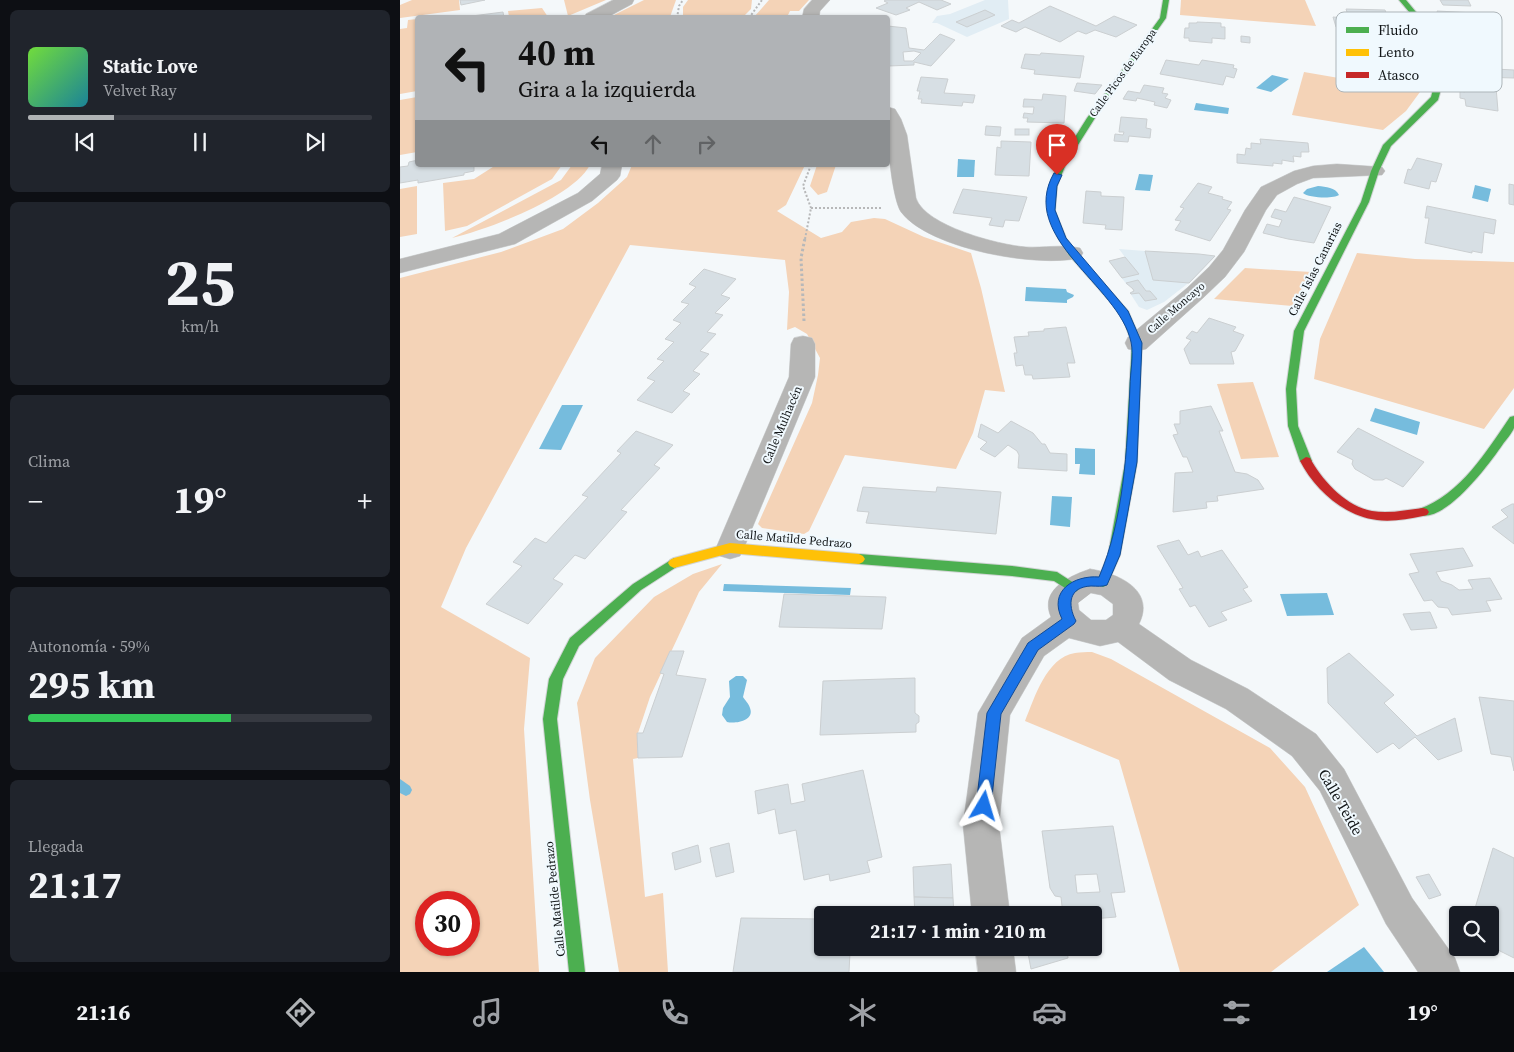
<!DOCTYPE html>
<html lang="es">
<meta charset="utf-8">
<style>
body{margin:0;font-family:"Source Serif 4",serif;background:#20242c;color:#f1f3f6;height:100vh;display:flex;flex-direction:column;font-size:19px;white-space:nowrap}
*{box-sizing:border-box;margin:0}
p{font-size:16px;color:#9ea1a6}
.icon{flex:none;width:28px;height:28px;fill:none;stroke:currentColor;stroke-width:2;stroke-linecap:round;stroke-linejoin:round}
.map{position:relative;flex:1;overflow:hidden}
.side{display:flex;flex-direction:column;gap:10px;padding:10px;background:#0d0f14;width:400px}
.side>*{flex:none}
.top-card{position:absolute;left:15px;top:15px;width:475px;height:152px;border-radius:5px;box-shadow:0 1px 4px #0004;background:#b0b3b6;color:#111;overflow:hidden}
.controls{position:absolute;left:1049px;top:906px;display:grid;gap:10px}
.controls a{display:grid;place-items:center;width:50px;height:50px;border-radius:5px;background:#171b24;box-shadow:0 1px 4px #0004;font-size:25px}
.speed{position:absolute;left:15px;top:891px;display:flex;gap:10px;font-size:25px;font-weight:700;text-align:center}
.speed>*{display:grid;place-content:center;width:65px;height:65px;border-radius:50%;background:#171b24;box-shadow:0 1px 4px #0004;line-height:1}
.speed .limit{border:8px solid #d22;background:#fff;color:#111}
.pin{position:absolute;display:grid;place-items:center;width:42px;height:42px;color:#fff;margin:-51px -21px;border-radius:50% 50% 50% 0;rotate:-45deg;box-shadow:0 0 5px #0007}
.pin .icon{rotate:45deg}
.me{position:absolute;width:55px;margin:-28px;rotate:7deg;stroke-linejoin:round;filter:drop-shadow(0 0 4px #0008)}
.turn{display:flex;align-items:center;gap:18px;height:105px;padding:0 20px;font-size:22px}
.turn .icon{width:65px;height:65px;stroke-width:2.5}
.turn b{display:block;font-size:35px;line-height:42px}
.lanes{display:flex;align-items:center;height:48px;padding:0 20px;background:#0003;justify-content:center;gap:25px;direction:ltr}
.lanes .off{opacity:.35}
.big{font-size:38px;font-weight:700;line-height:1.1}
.side .card{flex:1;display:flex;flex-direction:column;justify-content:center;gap:8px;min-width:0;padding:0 18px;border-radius:8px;background:#20242c}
.side .dial{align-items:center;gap:0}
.dial b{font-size:65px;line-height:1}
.song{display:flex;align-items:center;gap:15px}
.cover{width:60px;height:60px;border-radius:8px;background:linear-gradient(135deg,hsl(100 70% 55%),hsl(190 70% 35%))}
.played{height:5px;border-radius:2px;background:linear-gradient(90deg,#b0b3b6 25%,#363941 25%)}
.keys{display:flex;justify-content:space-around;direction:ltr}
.heat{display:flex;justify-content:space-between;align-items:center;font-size:28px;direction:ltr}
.charge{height:8px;border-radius:4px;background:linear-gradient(90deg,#34c759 59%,#363941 0)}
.trip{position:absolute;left:414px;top:906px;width:288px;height:50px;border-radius:5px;background:#171b24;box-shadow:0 1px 4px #0004;font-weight:700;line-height:50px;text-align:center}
.menu{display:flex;height:80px;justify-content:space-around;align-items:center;background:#090b0e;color:#9ea1a6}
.menu .icon{width:35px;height:35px}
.menu .current{color:#b0b3b6}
.menu b{font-size:22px;color:#f1f3f6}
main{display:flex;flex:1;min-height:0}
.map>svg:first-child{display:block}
.built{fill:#e1edf4}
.green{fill:#f4d3b7;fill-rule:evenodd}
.water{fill:#76bcdd}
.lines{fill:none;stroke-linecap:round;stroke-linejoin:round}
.stream{fill:#76bcdd;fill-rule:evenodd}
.building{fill:#d7dfe4;stroke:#cbcfd1;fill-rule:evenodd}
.street-casing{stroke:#d1d4d5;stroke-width:1}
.fast-casing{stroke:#d1d4d5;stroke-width:2}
.slow-casing{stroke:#d1d4d5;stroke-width:2}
.jam-casing{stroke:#d1d4d5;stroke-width:2}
.path-far1{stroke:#b7b8b9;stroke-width:2;stroke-dasharray:2 2;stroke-linecap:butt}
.path{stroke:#b7b8b9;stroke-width:3;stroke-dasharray:2.5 2.5;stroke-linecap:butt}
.street{fill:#b6b6b5;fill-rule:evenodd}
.fast{fill:#4caf50;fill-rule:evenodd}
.slow{fill:#ffc107;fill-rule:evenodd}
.jam{fill:#c62828;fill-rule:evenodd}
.route{fill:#1a73e8;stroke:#114b97}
.labels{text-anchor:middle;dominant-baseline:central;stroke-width:4;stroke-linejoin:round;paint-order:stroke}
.far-street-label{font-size:11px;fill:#121618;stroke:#f0f9fe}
.street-label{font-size:12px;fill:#121618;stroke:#f0f9fe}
.near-street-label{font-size:15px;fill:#121618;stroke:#f0f9fe}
.key{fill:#f0f9fe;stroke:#adb5b9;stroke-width:1}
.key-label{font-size:14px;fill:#121618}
</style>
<main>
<section class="side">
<div class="card">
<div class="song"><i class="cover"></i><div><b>Static Love</b><p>Velvet Ray</p></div></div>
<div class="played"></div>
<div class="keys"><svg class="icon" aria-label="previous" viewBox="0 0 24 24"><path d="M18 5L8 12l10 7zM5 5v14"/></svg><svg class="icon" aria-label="pause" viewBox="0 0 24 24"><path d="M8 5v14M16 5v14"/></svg><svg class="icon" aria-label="next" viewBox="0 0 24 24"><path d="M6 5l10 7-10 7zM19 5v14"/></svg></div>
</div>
<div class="card dial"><b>25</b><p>km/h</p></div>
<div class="card"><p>Clima</p>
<div class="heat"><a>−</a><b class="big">19°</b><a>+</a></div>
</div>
<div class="card"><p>Autonomía · 59%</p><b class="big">295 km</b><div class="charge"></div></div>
<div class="card"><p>Llegada</p><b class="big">21:17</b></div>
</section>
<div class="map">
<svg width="1114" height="972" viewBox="0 0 1114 972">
<rect width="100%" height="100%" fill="#f4f8fa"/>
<!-- built -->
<g class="built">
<path d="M585,0h23l1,19 -42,18 -30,-14h-5l5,-7 13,-2z"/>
<path d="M719,249l26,2 70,5 -24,25 -27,21 -17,8 -8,-3 -9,-14 4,-2 -1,-2 -3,-4h-3l-18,-24 16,-4z"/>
</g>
<!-- green -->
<g class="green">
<path d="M12,0h47l1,10 -60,8v9v-22z"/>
<path d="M164,0h42l-38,16z"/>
<path d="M244,0h32l-6,17h-60z"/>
<path d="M288,0h64l-1,9 -8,8h-60v-10z"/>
<path d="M369,0h40l-10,11h-9l-3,6h-33z"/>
<path d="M781,0h124l11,26 -136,-11z"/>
<path d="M142,8l6,9h-39l-1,-6z"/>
<path d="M17,19v72l-17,3v-65l7,-1 1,-8z"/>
<path d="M904,72l116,20 -14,19 -23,19 -91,-15z"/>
<path d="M17,97v55l-17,3v-55z"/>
<path d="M96,165h66l-10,14 -85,47 -22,5 -2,-48 31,-4z"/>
<path d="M172,165h18c-18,33 -101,64 -138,73l109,-58z"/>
<path d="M232,165h173l-19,40 -9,6 44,27 21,-6 9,-10 23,-4 11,1 39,18 47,16 10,35 24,104 -20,-2 -12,43 -17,36 -111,-14 -36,76 -5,3 -42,-6 -4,-4 54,-121 6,-28 2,-17 -13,-24 -12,-7 -8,3 2,-38 -4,-32 -155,-15 -164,303 -25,59 89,51 -6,71 15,243h-139v-694l101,-26 62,-23 35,-26 29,-26zM26,902h43v43h-43z"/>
<path d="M417,165h19l-9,27 -9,3 -8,-9z"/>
<path d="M17,186v48l-17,3v-48z"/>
<path d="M957,253l58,6 99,3v126l-30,41 -170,-50 6,-40z"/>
<path d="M845,268l66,4 -19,34 -78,-7z"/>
<path d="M853,382l26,75 -38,2 -24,-75z"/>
<path d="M322,564l-23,28 -49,105 -13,39 1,22 -5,1 12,138 18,-4 5,79h-49l-29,-172 -13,-97 18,-45 59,-61 39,-23z"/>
<path d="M692,652l19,7 159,89 35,39 54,118 -88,67h-91l-61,-212 -94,-39c10,-24 21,-63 50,-68 6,-1 11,-1 17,-1z"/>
</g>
<!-- water -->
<g class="water">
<path d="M872,75l17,4 -18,13 -15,-4z"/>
<path d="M796,103l33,5 -1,6 -34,-4z"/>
<path d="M558,159l17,1 -1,17h-17z"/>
<path d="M739,174l14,1 -3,16 -15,-1z"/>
<path d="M1075,185l16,4 -3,13 -16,-4z"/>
<path d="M918,186c8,1 17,1 21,9 -5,4 -31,3 -36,-2l4,-4z"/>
<path d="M626,287l40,2 1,3 7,3 -1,2 -6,3v3l-42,-2z"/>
<path d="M162,405h21l-22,45 -22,-1z"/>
<path d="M975,408l45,14 -3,13 -47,-14z"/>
<path d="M675,448l20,1v26l-16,-1 1,-10h-5z"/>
<path d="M652,496l20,1 -2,30 -20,-2z"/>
<path d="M324,584l127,4 -1,7 -127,-4z"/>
<path d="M927,593l7,22 -47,1 -7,-22z"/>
<path d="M336,676h7l4,4 -4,17c2,3 6,7 7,11 5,13 -15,16 -23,14l-5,-7 1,-7 7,-11 -1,-16z"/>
<path d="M964,947l20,25h-57z"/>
</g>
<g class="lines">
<!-- stream -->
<path class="stream" d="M0,779l10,7 2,4 -2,4 -4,2 -6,-3z"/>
</g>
<!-- building -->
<g class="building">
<path d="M60,0h25l-24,5z"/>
<path d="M486,0h55l10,4 -14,6 -18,-8 -13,6 4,2 -14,5 -20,-7 12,-5 -4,-2z"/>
<path d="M1040,0h28l3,6 -28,-1z"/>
<path d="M650,6l46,20 18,-10 23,9 -21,12 -21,-7 -9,4 -8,-3 -18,11 -35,-15 -9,5 -15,-6 11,-6 7,3z"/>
<path d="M946,9l39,1 2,5 5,2 2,7 -28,-1 2,4h-32l-3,-10 11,1 4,-3z"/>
<path d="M585,10l10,5 -28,12 -11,-5z"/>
<path d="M1037,11l38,2 9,21 -39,-2z"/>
<path d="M103,12l1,6h-32v-2z"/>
<path d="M797,22l24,1v4h4v12l-13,-1v5l-23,-2v-3h-5l1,-10h4v-5h8z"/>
<path d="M488,26l18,2 3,20 15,2 16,-16 15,6 -24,26 -17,-4v3l-26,1zM514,51l7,2 -8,8h-9l-1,-9z"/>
<path d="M841,36l9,1v6l-9,-1z"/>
<path d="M1049,41l26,1 9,23h9l2,4 19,1v8l-34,-1 -4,-9 -24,-2 -7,-20h6z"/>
<path d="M641,53l43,3 -4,22 -46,-4 1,-4 -14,-2 4,-14 15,1z"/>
<path d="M766,60l33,5 3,-5 32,5 -1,3 4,1 -3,9 -8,-2 -3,9 -63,-11z"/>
<path d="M521,77l27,2 -4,14 31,2 -2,8 -10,-1 -1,4 -41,-3 1,-4h-4l2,-8h-3z"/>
<path d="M677,83l25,2 -7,9 -21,-3z"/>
<path d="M744,85l20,3 -2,5 6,1 -3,4 6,2 -4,8 -13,-3 1,-3 -18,-4 -1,3 -13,-2 5,-8 12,2z"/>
<path d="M1078,85l18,2 2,24 -32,-5 -1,-7 -5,-1v-7l5,1v-6l13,2z"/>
<path d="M643,94l23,2 -2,27 -37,-1 1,-4h-5l1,-5 9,1 1,-7h-11l1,-8 18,1z"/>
<path d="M721,117l26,2 -1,9 5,1 -1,9 -21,-2 -1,6 -14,-1 1,-7 8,1 1,-3h-5z"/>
<path d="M586,126l15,1 -1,9 -15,-1z"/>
<rect x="615" y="129" width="14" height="6"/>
<path d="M860,139l48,4 1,9h-8v5l-8,-1 1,6 -12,-2v4l-9,-1v3l-36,-3v-9l8,1 1,-7 5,1v-6l10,1z"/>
<path d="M601,141l30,1 -2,34 -34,-1 2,-28 4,1z"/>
<path d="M1017,158l25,6 -6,18 -5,-1 -2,8 -25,-6 4,-14 3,1z"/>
<path d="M18,160v5h56v6l-10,2v2l-46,8v-3l-18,3v-16l8,-1 1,-4z"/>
<path d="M798,183l14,4 -4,6 15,4 -1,2 10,3 -5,7 4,1 -21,31 -35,-11 6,-9 -6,-1 9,-12 -4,-1z"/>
<path d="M1109,184l5,1v20l-5,-1z"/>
<path d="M563,189l64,8 -8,24 -14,-1 -2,7 -14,-2 3,-7 -39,-5z"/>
<path d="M686,191l15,1v4l23,1 -2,33 -17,-1 1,-4 -23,-2z"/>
<path d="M894,197l37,10 -17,36 -26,-4 -25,-6 4,-9 12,3 3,-7 -11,-3 4,-8 11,3z"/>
<path d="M1027,206l69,14 -2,14 -10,-2 -2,21 -10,-2v2l-47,-10 4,-25h-4z"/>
<path d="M745,251l54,3 16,2 -26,27 -36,-3z"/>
<path d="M725,257l14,17 -17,4 -13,-17z"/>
<path d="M304,269l32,10 -15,16 9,3 -15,15 8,2 -16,17 9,2 -16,17 9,3 -16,17 7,3 -17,17 7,3 -18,19 -35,-13 18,-19 -8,-3 17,-17 -7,-2 17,-17 -9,-3 16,-16 -8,-3 16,-16 -8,-2 15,-15 -7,-3z"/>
<path d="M738,280l8,11h4l7,8 -12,2 -6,-8 -8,1 -1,-1 4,-2 -1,-2 -7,-6z"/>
<path d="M809,318l27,9 -3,4 11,4 -9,16 -4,1 3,12h-44l-6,-15 7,-9 -5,-2 6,-7 5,2z"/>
<path d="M666,327l9,36h-8l3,14 -37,2 -1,-4h-7l-2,-10 -7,1 -2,-13h3l-3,-16 15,-1 -1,-4 16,-1v-2z"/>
<path d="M811,406l12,25h-4l16,41 12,2 11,6 6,9 -47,7 1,5 -12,1 1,6 -34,4 2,-39 18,-1 -6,-15h-4l-10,-22 5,-1 -4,-10h6v-13z"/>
<path d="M611,421l22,12 9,11h3l5,9 17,1v17l-49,-3 1,-13 -2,-4 -9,-6 -13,12 -15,-8 7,-7 -9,-5 3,-13 17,9z"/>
<path d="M958,428l66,34 -21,25 -17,-9 -3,2h-9l-19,-11 -3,-5 1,-4 -16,-8z"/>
<path d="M236,431l37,14 -19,20 6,3 -39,42 6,2 -42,47 -10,-4 -22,24 10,5 -35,40 -42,-20 36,-38 -9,-4 22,-24 11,5 42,-46 -6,-2 39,-42 -4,-2z"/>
<path d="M463,487l73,5 1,-5 64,5 -5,42 -130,-11 3,-11 -12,-1z"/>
<path d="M1112,504h2v40l-22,-17 16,-10 -7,-7z"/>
<path d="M779,540l9,15 10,-4 3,6 21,-7 26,37 -5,2 9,12 -31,11 6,8 -18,7 -14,-22 -5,2 -11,-18 4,-1 -26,-42z"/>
<path d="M1063,548l10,18 -37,6 5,9 11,4 7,5 14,-1 -5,-9 22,-2 12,21 -16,2 5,10 -39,4 -4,-7 -10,-1 -6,-7 -8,1 -15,-27 10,-2 -9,-18z"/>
<path d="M384,594l102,3 -4,32 -103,-2z"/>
<path d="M1030,612l7,16 -26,2 -8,-16z"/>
<path d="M270,651h14l-8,24 30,4 -24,78 -44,1 -1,-25h6l21,-59 -4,-1z"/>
<path d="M949,653l45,42 -10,8 33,33 38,-18 7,33 -24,9 -23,-23 -16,12 -6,-6 -16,10 -49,-50 -1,-35z"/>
<path d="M515,678v35l4,3v6l-3,2v8l-96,3 3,-54z"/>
<path d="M1079,697l35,4v70l-3,-14 -20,-3z"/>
<path d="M463,770l19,87 -15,4 3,11 -40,9 -1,-7 -25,6 -8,-50 -17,4 -4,-25 -17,5 -3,-23 33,-7 3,20 14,-3 -3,-17z"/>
<path d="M713,826l12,66 -14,1 5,24 -24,2v-4h-29l-2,-18 -6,-1 -5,-8 -8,-57zM697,874l3,18 -23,1 -2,-18z"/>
<path d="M329,843l5,29 -18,5 -6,-29z"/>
<path d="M298,845l3,17 -26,8 -3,-17z"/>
<path d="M1093,848l21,10v100l-24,-12v-31h-17z"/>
<path d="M551,864l2,34 -39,-1 -1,-30z"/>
<path d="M1029,874l12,21 -12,4 -13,-22z"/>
<path d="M514,897l39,1 1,17h-39z"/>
<path d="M341,918l81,1v29h47v4h-19l-1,20h-116z"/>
<path d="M627,948h40l1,10 -37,11z"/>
</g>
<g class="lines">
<defs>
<g id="street">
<path d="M213,0h21l-2,4 -26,14h-22l2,-4z"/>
<path d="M412,0h18l-10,11 -1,7h-17l2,-9z"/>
<path d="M488,107l7,2 6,10 6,16 9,63c9,28 83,47 110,49 18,1 36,-3 54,1l3,5 -3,5c-43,10 -151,-9 -179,-46 -10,-15 -16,-87 -13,-105z"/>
<path d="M937,164l45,3 3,4 -3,4 -69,3 -16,6 -20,11 -11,15 -22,42 -19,25 -22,21 -57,51 -9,2 -9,-2 -3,-6 3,-6 59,-49 22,-21 14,-17 22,-40 16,-23 33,-16 19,-5z"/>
<path d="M202,165h20l-2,11 -3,4 -25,21 -77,43 -115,29v-14l99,-25 79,-41 22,-19z"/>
<path d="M403,336l9,2 3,6v33l-71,171 -4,8 -10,3 -10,-3 -4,-8 73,-171 2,-33 3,-6z"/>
<path d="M690,569c28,4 66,21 49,55l52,36 57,29 68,45 28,35 68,129 43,60 5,14h-42l-32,-48 -66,-133 -28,-35 -66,-47 -57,-29 -51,-38 -18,4 -31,-8 -25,18 -34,59 -11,110 11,90h-38l-9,-90 15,-112 44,-75 29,-21c-12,-27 18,-41 39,-48zM691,593l10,2 12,9v11l-7,5h-15l-12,-10 -1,-7z"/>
<path d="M575,948h38l3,24h-38z"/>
</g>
<g id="fast">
<path d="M763,0h6l-3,18 -71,100 -29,46 -9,22 -2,25 11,27 9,13 53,60 14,32 -5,120 -17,92 -13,30 -4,2 -4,-2 -2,-3 11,-27 17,-92 7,-120 -11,-29 -52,-59 -11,-17 -11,-27 2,-25 9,-22 29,-46 73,-100z"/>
<path d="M999,0h7l10,12 27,70 -5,18 -47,46 -12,25 -10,31 -65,129 -8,58 2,37 14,35 -6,4 -6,-4 -12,-35 -2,-37 8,-58 67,-129 10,-31 12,-26 48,-48 4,-15 -25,-69z"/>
<path d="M1114,416c0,4 0,9 0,12 -2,5 -8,12 -11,16 -13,19 -57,79 -84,71l-2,-3 2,-3c42,-15 67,-57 91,-92z"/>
<path d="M459,554l153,12 45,6 20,13 2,3 -2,3 -4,2 -19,-12 -42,-5 -153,-12 -4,-2 -2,-3 2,-3z"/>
<path d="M274,558l4,2 2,3 -2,3 -37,24 -62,56 -16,33 -6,40 28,253h-16l-26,-253 6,-40 21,-41 63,-54z"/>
</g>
<path id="slow" d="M330,543l129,11 4,2 2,3 -2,3 -4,2 -129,-11 -56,15 -4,-2 -2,-3 2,-3 4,-2z"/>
<path id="jam" d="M906,457l4,1c12,22 35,48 62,53 17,3 34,-1 51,-3l4,1 2,3 -2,3 -4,1c-15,3 -31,6 -46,4 -33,-4 -62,-30 -77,-59z"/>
</defs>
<!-- street casing -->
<use href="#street" class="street-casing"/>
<!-- fast casing -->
<use href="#fast" class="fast-casing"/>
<!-- slow casing -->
<use href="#slow" class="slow-casing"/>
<!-- jam casing -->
<use href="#jam" class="jam-casing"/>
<!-- path-far1 -->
<g class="path-far1">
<path d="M277,18l2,-12 4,-6"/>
<path d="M349,18l13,-18"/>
<path d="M411,165l-8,21 8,22"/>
<path d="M411,208h70"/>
<path d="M405,239l6,-31"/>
</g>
<!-- path -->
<path class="path" d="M404,321l-3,-63 4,-20"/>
<!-- street -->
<use href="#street" class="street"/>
<!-- fast -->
<use href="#fast" class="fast"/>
<!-- slow -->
<use href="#slow" class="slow"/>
<!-- jam -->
<use href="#jam" class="jam"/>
</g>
<!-- route -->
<path class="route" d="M654,173l8,2 -5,11 -2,24 11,28 62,73 14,32 -5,119 -17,93 -13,30c-5,2 -10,1 -16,1 -22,1 -24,18 -15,35l-2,3 -36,26 -37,64 -10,92 -2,5 -5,2 -6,-2 -2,-5 11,-93 41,-70 34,-24c-14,-28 12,-44 37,-42 25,-58 28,-127 31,-190 0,-14 4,-32 1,-45 -12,-57 -114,-104 -77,-169z"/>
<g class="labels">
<!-- far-street labels -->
<g class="far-street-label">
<text transform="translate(723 73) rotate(-54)">Calle Picos de Europa</text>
<text transform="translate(776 308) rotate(-41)">Calle Moncayo</text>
</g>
<!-- street labels -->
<g class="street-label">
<text transform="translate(915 269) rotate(-63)">Calle Islas Canarias</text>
<text transform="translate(382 425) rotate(-67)">Calle Mulhacén</text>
<text transform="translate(394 539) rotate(5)">Calle Matilde Pedrazo</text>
<text transform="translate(155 899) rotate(-96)">Calle Matilde Pedrazo</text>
</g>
<!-- near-street labels -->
<g class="near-street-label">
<text transform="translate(941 802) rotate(60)">Calle Teide</text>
</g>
</g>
<!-- legend -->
<rect x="936" y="12" width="166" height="80" rx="8" class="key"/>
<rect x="946" y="27" width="23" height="6" fill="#4caf50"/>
<rect x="946" y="49" width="23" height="7" fill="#ffc107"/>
<rect x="946" y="72" width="23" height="6" fill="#c62828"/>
<g class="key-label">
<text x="978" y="35">Fluido</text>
<text x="978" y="57">Lento</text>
<text x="978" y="80">Atasco</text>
</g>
</svg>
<div class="controls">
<a><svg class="icon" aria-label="search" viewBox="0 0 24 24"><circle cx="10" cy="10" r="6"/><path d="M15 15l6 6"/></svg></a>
</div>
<div class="speed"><div class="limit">30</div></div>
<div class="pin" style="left:657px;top:175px;background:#d93025"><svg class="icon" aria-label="arrive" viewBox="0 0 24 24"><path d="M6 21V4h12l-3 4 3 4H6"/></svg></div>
<svg class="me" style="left:584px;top:806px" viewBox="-20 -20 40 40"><path d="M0-17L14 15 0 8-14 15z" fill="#1a73e8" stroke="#fff" stroke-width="4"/></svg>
<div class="trip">21:17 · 1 min · 210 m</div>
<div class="top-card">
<div class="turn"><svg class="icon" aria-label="left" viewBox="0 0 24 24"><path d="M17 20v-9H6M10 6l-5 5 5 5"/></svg><div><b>40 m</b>Gira a la izquierda</div></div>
<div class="lanes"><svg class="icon" aria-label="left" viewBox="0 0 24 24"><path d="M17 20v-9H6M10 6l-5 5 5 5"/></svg><svg class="icon off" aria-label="ahead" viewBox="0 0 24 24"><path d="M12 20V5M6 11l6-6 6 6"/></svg><svg class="icon off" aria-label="right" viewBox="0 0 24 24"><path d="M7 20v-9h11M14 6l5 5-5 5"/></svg></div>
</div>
</div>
</main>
<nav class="menu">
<b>21:16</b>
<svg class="icon current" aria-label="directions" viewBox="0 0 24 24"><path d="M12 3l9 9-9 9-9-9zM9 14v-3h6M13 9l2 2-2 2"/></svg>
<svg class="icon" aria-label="music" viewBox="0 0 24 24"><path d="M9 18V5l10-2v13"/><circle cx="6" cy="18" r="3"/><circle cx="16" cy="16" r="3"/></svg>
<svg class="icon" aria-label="phone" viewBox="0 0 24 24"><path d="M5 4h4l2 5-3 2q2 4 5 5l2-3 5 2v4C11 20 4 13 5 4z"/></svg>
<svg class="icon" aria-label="climate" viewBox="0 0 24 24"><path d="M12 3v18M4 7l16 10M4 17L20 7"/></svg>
<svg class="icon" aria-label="car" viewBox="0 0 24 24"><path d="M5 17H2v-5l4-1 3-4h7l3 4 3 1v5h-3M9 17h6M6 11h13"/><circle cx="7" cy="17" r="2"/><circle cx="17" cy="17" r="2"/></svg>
<svg class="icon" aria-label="filters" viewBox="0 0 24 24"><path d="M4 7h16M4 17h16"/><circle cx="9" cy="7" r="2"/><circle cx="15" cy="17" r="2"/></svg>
<b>19°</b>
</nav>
